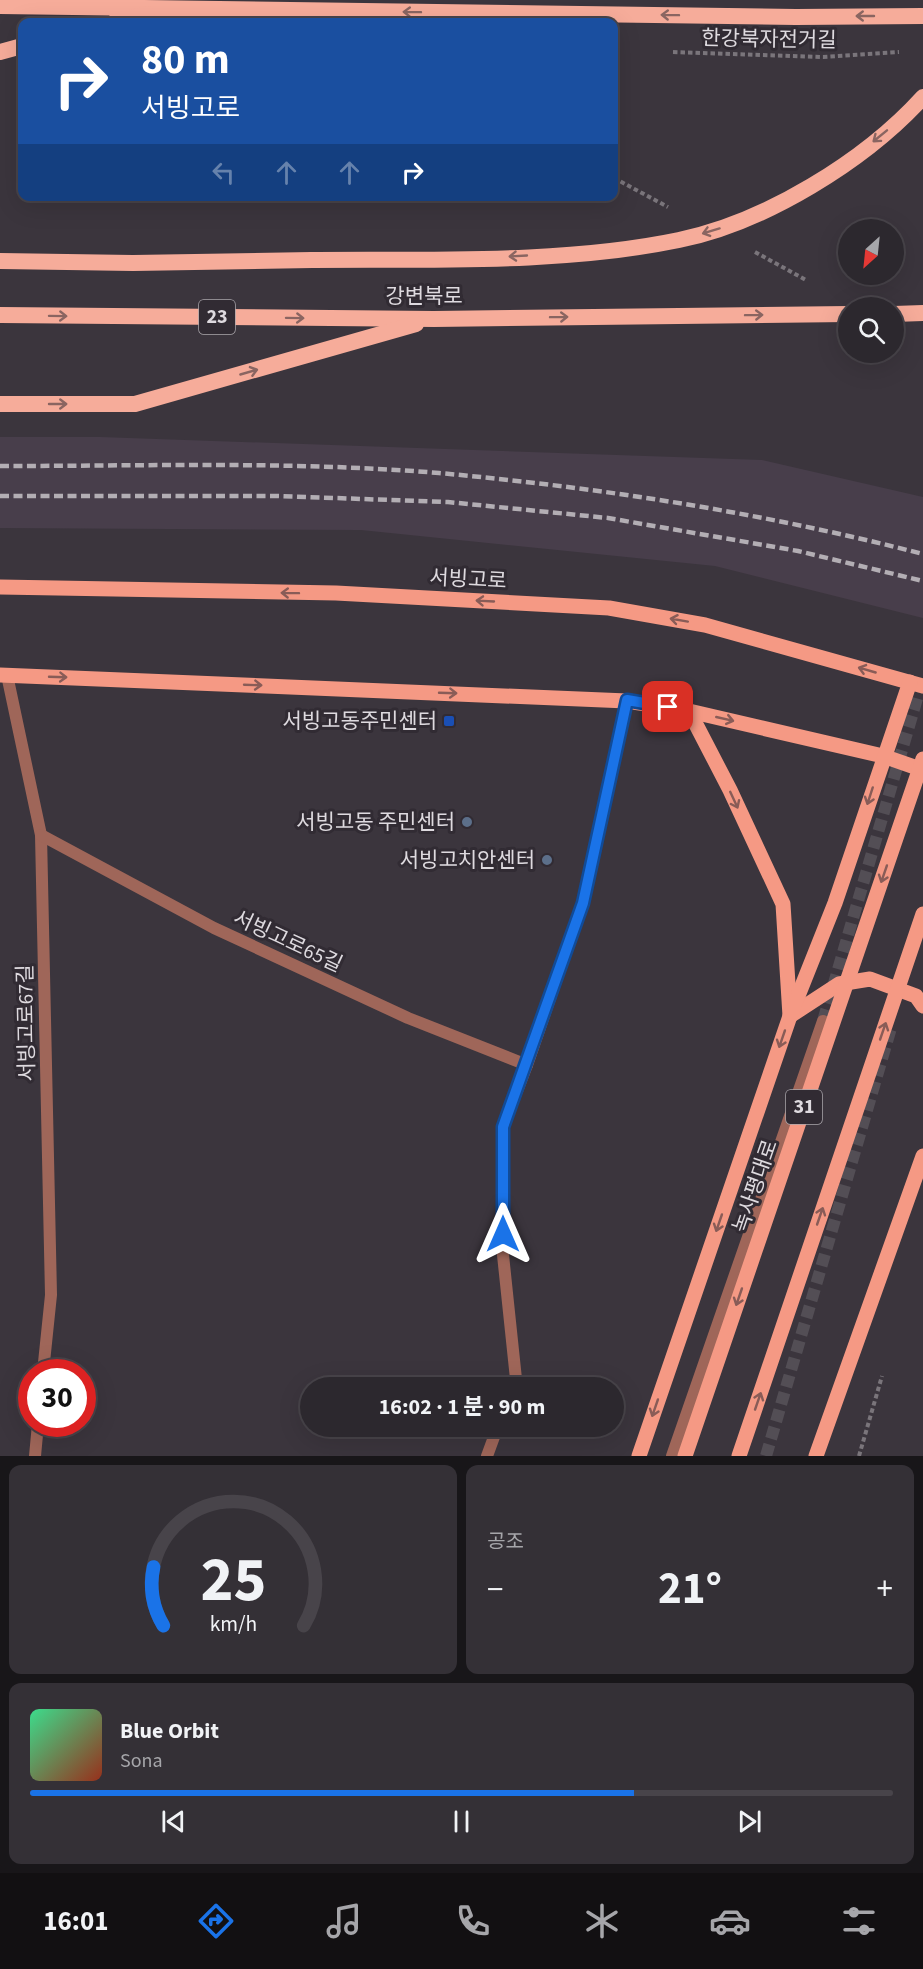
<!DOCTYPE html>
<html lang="ko">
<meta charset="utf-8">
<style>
body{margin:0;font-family:"Source Sans 3","Noto Sans KR",sans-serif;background:#343036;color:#f1f3f6;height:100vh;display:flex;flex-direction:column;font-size:22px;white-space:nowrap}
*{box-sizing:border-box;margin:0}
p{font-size:20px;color:#a6a6aa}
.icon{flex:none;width:33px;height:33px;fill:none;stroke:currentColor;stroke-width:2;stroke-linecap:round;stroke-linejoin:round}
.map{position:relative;height:1456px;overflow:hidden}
.sheet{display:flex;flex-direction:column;gap:9px;padding:9px;background:#181619;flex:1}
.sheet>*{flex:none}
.guide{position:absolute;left:18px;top:18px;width:600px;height:183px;border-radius:12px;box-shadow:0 6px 24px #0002,0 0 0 2px #48444a;background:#1a4fa0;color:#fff;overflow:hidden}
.needle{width:39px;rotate:207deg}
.buttons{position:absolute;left:838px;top:219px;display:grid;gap:12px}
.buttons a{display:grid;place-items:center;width:66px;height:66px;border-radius:50%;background:#2c282e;box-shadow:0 6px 24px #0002,0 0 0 2px #48444a;font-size:30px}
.speed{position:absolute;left:18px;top:1359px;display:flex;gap:12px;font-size:30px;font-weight:700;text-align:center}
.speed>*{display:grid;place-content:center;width:78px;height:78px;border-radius:50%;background:#2c282e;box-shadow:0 6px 24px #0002,0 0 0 2px #48444a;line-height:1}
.speed .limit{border:9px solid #d22;background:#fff;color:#111}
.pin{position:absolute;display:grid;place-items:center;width:51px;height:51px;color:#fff;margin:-26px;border-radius:12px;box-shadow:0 3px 9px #0006}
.me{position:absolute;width:66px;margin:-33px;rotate:0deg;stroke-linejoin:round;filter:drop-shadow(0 0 4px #0008)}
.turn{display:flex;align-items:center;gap:21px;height:126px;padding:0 24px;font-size:27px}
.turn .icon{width:78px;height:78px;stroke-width:2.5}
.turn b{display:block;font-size:42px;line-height:51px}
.lanes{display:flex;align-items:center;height:57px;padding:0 24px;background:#0003;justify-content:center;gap:30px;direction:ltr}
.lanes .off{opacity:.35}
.big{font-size:45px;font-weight:700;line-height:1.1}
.sheet .card{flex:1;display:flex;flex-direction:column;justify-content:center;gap:9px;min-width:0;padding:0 21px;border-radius:12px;background:#343036}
.sheet .dial{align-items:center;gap:0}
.dial svg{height:156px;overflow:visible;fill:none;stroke:#48444a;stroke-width:7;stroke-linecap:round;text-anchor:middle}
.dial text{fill:#f1f3f6;stroke:none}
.song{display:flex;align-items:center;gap:18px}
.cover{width:72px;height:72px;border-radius:9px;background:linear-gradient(135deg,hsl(150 70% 55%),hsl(10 70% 35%))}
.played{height:6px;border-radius:3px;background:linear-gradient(90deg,#1a73e8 70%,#48444a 70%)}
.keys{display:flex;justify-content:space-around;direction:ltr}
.heat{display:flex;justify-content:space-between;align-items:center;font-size:33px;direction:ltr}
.sheet .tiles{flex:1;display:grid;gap:9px;grid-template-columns:1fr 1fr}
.card:last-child{grid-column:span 2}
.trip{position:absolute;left:300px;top:1377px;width:324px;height:60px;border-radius:30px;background:#2c282e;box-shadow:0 6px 24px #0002,0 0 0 2px #48444a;font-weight:700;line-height:60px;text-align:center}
.dock{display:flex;height:96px;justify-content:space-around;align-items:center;background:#121012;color:#a6a6aa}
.dock .icon{width:42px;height:42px}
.dock .active{color:#1a73e8}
.dock b{font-size:27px;color:#f1f3f6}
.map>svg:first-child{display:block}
.built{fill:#483e4b}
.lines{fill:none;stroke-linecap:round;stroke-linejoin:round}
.pedestrian-tunnel{stroke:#534e55;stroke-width:12;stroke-dasharray:12 6;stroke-linecap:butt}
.tertiary-tunnel{stroke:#534e55;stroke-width:12;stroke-dasharray:12 6;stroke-linecap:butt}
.path{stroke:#7a757b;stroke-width:4;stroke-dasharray:4.5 3;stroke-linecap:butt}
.pedestrian{stroke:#9f6659;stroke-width:12}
.minor{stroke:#9f6659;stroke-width:12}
.primary{stroke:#f59984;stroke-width:15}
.trunk{stroke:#f6ac9a;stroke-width:16}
.rail{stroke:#b3aeb4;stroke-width:4.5;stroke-dasharray:9 4.5;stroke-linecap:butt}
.primary-bridge{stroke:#f59984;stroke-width:15}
.trunk-bridge{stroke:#f6ac9a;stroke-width:16}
.oneway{stroke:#8a6561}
.oneway2{stroke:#895c57}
.route-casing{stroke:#114b97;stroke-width:15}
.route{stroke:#1a73e8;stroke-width:10}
.transit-dot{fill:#1a4fb4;stroke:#312b33;stroke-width:2}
.service-dot{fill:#5c6f8a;stroke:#312b33;stroke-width:2}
.labels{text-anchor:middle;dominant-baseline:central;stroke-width:6;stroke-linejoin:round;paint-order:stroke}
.shield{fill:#312b33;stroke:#aaa6ab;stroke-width:1.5}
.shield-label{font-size:20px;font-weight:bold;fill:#dedadf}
.street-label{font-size:21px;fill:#dedadf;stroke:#312b33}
.poi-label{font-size:21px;fill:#dedadf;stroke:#312b33;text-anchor:end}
</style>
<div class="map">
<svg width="923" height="1456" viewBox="0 0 923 1456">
<rect width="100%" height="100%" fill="#3b353d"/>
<!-- built -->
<path class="built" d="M0,437h100l662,23 161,37v121l-208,-52 -354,-36 -361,-2z"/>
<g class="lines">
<!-- pedestrian-tunnel -->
<path class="pedestrian-tunnel" d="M823,1021l100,-343"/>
<!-- tertiary-tunnel -->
<path class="tertiary-tunnel" d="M766,1456l125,-428"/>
<!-- path -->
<g class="path">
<path d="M673,52l150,5 76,-5"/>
<path d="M614,178l54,29"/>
<path d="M755,252l51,28"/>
<path d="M859,1456l23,-80"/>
</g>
<!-- pedestrian -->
<path class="pedestrian" d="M672,1456l151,-435"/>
<!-- minor -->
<g class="minor">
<path d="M7,675l34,160 10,460 -8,77"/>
<path d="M41,835l173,93 194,90 119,47 -24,62v128l13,124 -3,9"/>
<path d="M527,1065l56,-162 44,-202"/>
<path d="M35,1456l3,-32"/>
<path d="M487,1456l11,-30"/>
</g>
<!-- primary -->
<g class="primary">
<path d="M0,587l336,6 273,15 96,17 218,61"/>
<path d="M0,675l627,26 62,10 194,45 40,14"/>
<path d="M689,711l41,79 53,114 7,112 49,-32 31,-5 46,17 7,10"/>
<path d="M639,1456l151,-440 45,-113 75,-221"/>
<path d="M816,1456l107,-300"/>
</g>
<!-- trunk -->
<g class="trunk">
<path d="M0,6l796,11 127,-1"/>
<path d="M114,22l33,-8"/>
<path d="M0,52l22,-6"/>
<path d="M0,261l133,2 179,-3"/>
<path d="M894,314l29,-1"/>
<path d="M0,315l434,4 415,-5"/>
<path d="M0,404h135l281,-80"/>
</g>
<!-- rail -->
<g class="rail">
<path d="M0,466c146,0 294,-5 439,7 164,15 325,40 484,81"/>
<path d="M0,496h277l171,6 160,16 190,33 125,30"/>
</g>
<!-- primary-bridge -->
<g class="primary-bridge">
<path d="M685,1456l238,-697"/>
<path d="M739,1456l184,-542"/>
</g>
<!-- trunk-bridge -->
<path class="trunk-bridge" d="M312,260c118,-1 252,4 367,-20 85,-17 186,-79 244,-143"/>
</g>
<!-- one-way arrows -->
<defs><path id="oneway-shaft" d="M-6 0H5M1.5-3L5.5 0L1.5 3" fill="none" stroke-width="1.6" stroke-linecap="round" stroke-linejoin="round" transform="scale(1.5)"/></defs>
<g class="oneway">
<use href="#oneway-shaft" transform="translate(412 12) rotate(-179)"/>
<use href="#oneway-shaft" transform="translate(670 15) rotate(-179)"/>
<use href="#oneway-shaft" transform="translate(865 16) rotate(180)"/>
<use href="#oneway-shaft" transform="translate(880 136) rotate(141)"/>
<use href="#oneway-shaft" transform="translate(711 231) rotate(163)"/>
<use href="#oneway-shaft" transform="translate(518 256) rotate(177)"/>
<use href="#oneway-shaft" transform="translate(754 315) rotate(-1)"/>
<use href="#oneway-shaft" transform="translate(58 316) rotate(1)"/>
<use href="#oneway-shaft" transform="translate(559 317) rotate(-1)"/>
<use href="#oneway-shaft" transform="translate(295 318) rotate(1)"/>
<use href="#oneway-shaft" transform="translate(249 372) rotate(-16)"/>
<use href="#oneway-shaft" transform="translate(58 404)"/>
</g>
<g class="oneway2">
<use href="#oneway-shaft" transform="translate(290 593) rotate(-179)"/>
<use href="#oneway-shaft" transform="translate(485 601) rotate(-177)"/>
<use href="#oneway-shaft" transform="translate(679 620) rotate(-170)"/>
<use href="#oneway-shaft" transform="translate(867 670) rotate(-164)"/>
<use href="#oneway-shaft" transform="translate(58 677) rotate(2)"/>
<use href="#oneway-shaft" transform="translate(253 685) rotate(2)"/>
<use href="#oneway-shaft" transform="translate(448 693) rotate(2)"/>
<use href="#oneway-shaft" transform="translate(725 719) rotate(13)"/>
<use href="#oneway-shaft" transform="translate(870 796) rotate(108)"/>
<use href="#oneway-shaft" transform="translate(734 800) rotate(65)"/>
<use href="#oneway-shaft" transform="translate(884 874) rotate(109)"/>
<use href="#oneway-shaft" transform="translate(883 1031) rotate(-71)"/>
<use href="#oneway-shaft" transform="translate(782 1039) rotate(109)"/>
<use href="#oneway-shaft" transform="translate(820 1216) rotate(-71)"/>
<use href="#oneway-shaft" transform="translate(719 1223) rotate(109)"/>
<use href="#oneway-shaft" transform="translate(739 1297) rotate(109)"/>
<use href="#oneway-shaft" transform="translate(758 1401) rotate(-71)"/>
<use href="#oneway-shaft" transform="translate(655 1408) rotate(109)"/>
</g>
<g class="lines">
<defs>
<path id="route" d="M503,1234v-107l80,-224 44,-203 41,7"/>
</defs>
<!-- route casing -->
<use href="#route" class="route-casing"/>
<!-- route -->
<use href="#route" class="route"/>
</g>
<!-- markers -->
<rect class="transit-dot" x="443" y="715" width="12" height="12" rx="3"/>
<g class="service-dot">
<circle cx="467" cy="822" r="6"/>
<circle cx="547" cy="860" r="6"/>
</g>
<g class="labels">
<!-- shield labels -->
<g class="shield">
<rect x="199" y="300" width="36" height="34" rx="4.5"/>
<rect x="786" y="1090" width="36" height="34" rx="4.5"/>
</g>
<g class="shield-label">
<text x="217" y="317">23</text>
<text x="804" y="1107">31</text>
</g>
<!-- street labels -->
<g class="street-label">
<text transform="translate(769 39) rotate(1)">한강북자전거길</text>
<text x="424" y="296">강변북로</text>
<text transform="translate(468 579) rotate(3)">서빙고로</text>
<text transform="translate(288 941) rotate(25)">서빙고로65길</text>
<text transform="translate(26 1023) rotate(-91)">서빙고로67길</text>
<text transform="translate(755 1186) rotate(-71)">녹사평대로</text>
</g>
<!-- poi labels -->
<g class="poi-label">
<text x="437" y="721">서빙고동주민센터</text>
<text x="455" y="822">서빙고동 주민센터</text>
<text x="535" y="860">서빙고치안센터</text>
</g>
</g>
</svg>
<div class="buttons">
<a><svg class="needle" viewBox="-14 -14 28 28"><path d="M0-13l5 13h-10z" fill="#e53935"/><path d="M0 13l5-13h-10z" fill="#a6a6aa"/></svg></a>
<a><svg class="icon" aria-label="search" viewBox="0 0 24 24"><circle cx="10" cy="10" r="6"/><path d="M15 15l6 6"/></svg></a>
</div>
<div class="speed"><div class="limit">30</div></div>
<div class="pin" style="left:668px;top:707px;background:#d93025"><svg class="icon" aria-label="arrive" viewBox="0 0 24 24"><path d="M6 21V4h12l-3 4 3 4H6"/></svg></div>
<svg class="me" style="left:503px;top:1234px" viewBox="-20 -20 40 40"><path d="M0-17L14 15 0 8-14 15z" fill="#1a73e8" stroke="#fff" stroke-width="4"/></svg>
<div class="trip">16:02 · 1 분 · 90 m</div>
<div class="guide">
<div class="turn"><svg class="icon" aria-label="right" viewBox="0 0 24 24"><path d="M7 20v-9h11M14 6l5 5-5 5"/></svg><div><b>80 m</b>서빙고로</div></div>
<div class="lanes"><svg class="icon off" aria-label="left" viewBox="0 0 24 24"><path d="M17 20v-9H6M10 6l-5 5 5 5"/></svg><svg class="icon off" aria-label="ahead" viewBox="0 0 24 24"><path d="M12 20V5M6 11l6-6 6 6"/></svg><svg class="icon off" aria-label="ahead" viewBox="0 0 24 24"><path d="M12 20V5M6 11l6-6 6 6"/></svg><svg class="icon" aria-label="right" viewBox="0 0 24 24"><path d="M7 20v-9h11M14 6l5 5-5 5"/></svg></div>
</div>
</div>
<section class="sheet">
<div class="tiles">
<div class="card dial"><svg viewBox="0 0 100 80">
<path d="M14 69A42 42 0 1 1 86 69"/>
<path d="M14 69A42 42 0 0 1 9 39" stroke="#1a73e8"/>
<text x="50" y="56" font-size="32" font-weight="700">25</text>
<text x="50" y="72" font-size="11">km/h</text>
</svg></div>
<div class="card"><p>공조</p>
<div class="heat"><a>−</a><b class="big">21°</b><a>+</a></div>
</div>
<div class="card">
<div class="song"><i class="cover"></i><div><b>Blue Orbit</b><p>Sona</p></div></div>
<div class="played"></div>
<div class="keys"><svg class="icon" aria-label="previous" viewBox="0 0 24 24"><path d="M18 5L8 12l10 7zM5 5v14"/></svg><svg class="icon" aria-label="pause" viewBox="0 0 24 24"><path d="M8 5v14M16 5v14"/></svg><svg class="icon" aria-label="next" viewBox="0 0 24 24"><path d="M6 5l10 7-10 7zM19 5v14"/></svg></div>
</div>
</div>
</section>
<nav class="dock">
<b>16:01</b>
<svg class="icon active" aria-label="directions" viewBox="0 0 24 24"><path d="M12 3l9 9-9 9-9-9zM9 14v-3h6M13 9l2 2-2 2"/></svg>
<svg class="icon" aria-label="music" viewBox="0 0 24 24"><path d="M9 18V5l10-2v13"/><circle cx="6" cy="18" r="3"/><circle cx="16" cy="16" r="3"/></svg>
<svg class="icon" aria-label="phone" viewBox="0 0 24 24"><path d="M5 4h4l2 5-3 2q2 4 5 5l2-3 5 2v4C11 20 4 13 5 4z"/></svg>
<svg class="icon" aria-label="climate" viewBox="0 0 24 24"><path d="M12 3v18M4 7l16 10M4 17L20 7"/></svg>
<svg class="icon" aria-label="car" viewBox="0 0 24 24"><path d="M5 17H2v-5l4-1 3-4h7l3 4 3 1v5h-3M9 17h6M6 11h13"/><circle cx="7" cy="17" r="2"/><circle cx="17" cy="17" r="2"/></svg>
<svg class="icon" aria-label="filters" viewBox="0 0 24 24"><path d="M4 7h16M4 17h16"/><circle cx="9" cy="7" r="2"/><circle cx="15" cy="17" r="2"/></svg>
</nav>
